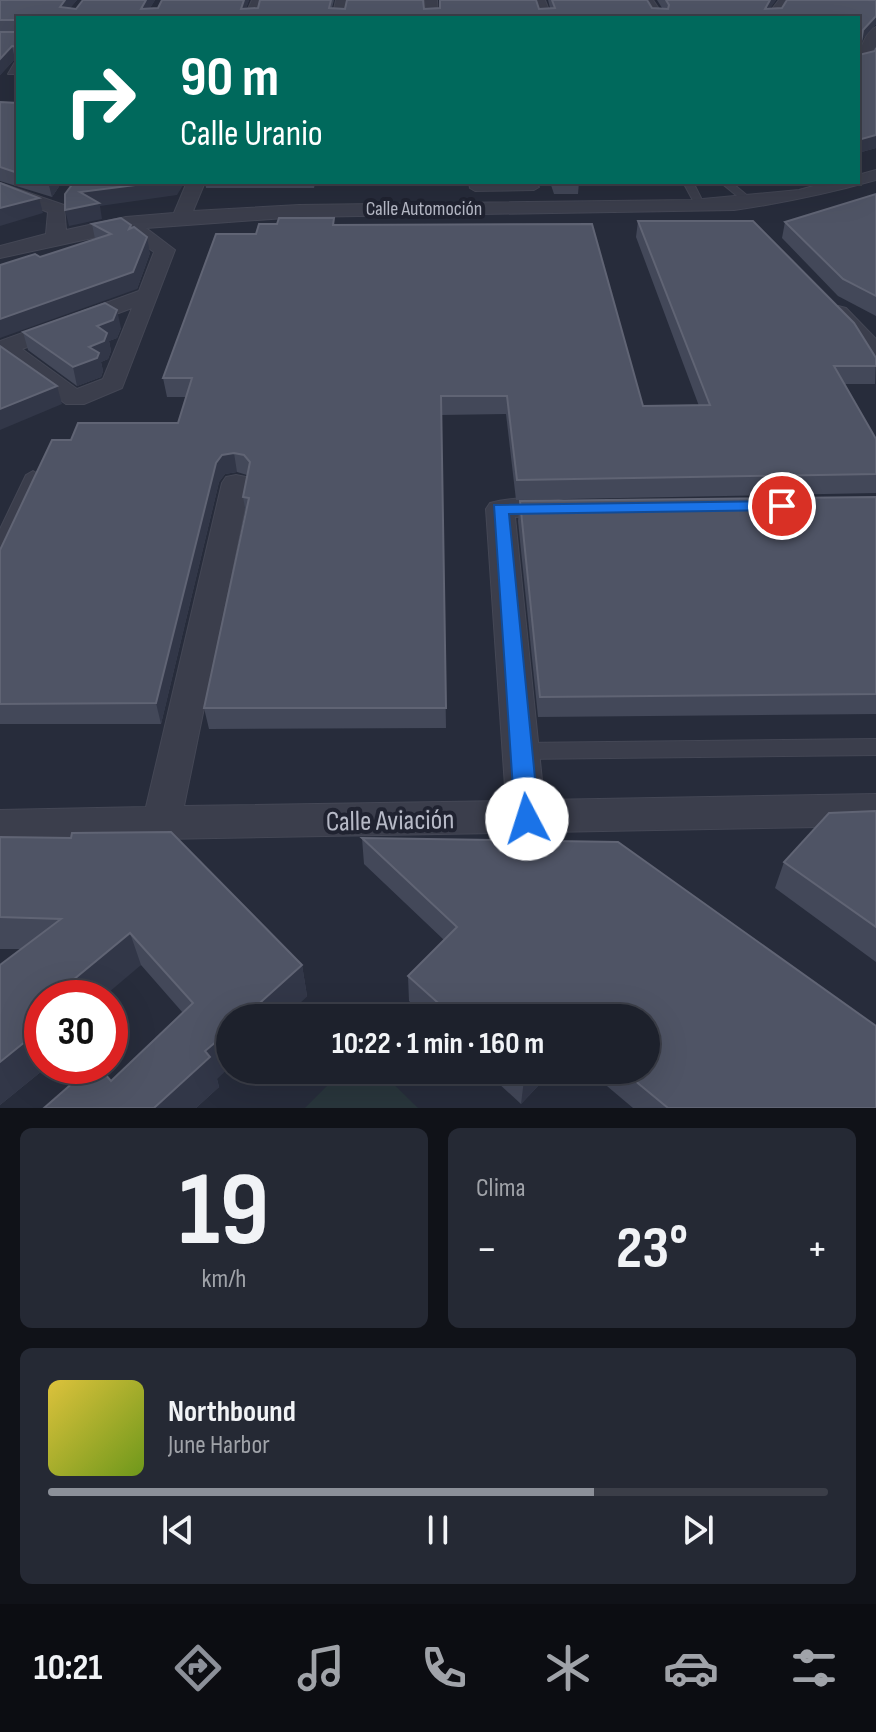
<!DOCTYPE html>
<html lang="es">
<meta charset="utf-8">
<style>
body{margin:0;font-family:"Sofia Sans Condensed",sans-serif;background:#252934;color:#f1f3f6;height:100vh;display:flex;flex-direction:column;font-size:30px;white-space:nowrap}
*{box-sizing:border-box;margin:0}
p{font-size:26px;color:#a0a3a9}
.icon{flex:none;width:44px;height:44px;fill:none;stroke:currentColor;stroke-width:2;stroke-linecap:round;stroke-linejoin:round}
.map{position:relative;height:1108px;overflow:hidden}
.side{display:flex;flex-direction:column;gap:20px;padding:20px;background:#101218;flex:1}
.side>*{flex:none}
.hud{position:absolute;left:16px;top:16px;width:844px;height:168px;border-radius:0px;box-shadow:0 8px 32px #0002,0 0 0 2px #3b3e48;background:#00695c;color:#fff;overflow:hidden}
.speed{position:absolute;left:24px;top:980px;display:flex;gap:16px;font-size:40px;font-weight:700;text-align:center}
.speed>*{display:grid;place-content:center;width:104px;height:104px;border-radius:50%;background:#1d212c;box-shadow:0 8px 32px #0002,0 0 0 2px #3b3e48;line-height:1}
.speed .limit{border:12px solid #d22;background:#fff;color:#111}
.pin{position:absolute;display:grid;place-items:center;width:68px;height:68px;color:#fff;margin:-34px;border:4px solid #fff;border-radius:50%;box-shadow:0 2px 8px #0007}
.me{position:absolute;width:88px;margin:-44px;rotate:355deg;stroke-linejoin:round;filter:drop-shadow(0 0 6px #0008)}
.turn{display:flex;align-items:center;gap:28px;height:168px;padding:0 32px;font-size:36px}
.turn .icon{width:104px;height:104px;stroke-width:2.5}
.turn b{display:block;font-size:56px;line-height:68px}
.big{font-size:60px;font-weight:700;line-height:1.1}
.side .tile{flex:1;display:flex;flex-direction:column;justify-content:center;gap:12px;min-width:0;padding:0 28px;border-radius:12px;background:#252934}
.side .dial{align-items:center;gap:0}
.dial b{font-size:104px;line-height:1}
.song{display:flex;align-items:center;gap:24px}
.cover{width:96px;height:96px;border-radius:12px;background:linear-gradient(135deg,hsl(50 70% 55%),hsl(80 70% 35%))}
.played{height:8px;border-radius:4px;background:linear-gradient(90deg,#8c9099 70%,#3b3e48 70%)}
.keys{display:flex;justify-content:space-around;direction:ltr}
.heat{display:flex;justify-content:space-between;align-items:center;font-size:44px;direction:ltr}
.side .tiles{flex:1;display:grid;gap:20px;grid-template-columns:1fr 1fr}
.tile:last-child{grid-column:span 2}
.trip{position:absolute;left:216px;top:1004px;width:444px;height:80px;border-radius:40px;background:#1d212c;box-shadow:0 8px 32px #0002,0 0 0 2px #3b3e48;font-weight:700;line-height:80px;text-align:center}
.tab-bar{display:flex;height:128px;justify-content:space-around;align-items:center;background:#0c0d12;color:#a0a3a9}
.tab-bar .icon{width:56px;height:56px}
.tab-bar .selected{color:#8c9099}
.tab-bar b{font-size:36px;color:#f1f3f6}
.map>svg:first-child{display:block}
.green{fill:#29363c}
.lines{fill:none;stroke-linecap:round;stroke-linejoin:round}
.lane-casing{stroke:#444755;stroke-width:2}
.street-casing{stroke:#444755;stroke-width:2}
.lane{fill:#3b3e4c;fill-rule:evenodd}
.street{fill:#3b3e4c;fill-rule:evenodd}
.wall{fill:#434859}
.shaded-wall{fill:#323748}
.building{fill:#4f5465;stroke:#606474;stroke-width:2}
.route{fill:#1a73e8;stroke:#114b97;stroke-width:2}
.labels{text-anchor:middle;dominant-baseline:central;stroke-width:8;stroke-linejoin:round;paint-order:stroke}
.far-street-label{font-size:20px;fill:#b7bac7;stroke:#202331}
.near-street-label{font-size:28px;fill:#b7bac7;stroke:#202331}
</style>
<div class="map">
<svg width="876" height="1108" viewBox="0 0 876 1108">
<rect width="100%" height="100%" fill="#272c3b"/>
<!-- green -->
<path class="green" d="M343,1070h36l39,38h-113z"/>
<g class="lines">
<defs>
<g id="lane">
<path d="M15,62h3v7l-4,5h-6z"/>
<path d="M469,182h10v3l55,-1 5,3 -5,3 -59,1 -5,-3z"/>
<path d="M683,182h10l12,24 -2,2h-6z"/>
<path d="M720,182h11l24,20 -8,2z"/>
<path d="M33,471l7,4 -32,70 -8,5v-21l26,-54z"/>
<path d="M876,739v16l-355,4 -7,-3 -3,-5 3,-5 7,-3z"/>
</g>
<g id="street">
<path d="M252,0h12l-8,18h-12z"/>
<path d="M336,0h12l-4,18h-12z"/>
<path d="M425,0h12l1,18h-12z"/>
<path d="M533,0h12l7,18h-12z"/>
<path d="M641,0h12l12,18h-12z"/>
<path d="M779,0h12l-14,18h-12z"/>
<path d="M876,27v19l-7,16 -11,3c0,-12 7,-33 18,-38z"/>
<path d="M876,170v10c-46,13 -93,23 -142,30l-435,7 -153,11 29,22 -53,138 -38,16h-18l-66,-48v-15l139,-50 15,-39 -29,-21 -125,27v-12l46,-12 2,-22 -48,-18v-11l64,22 2,25 60,-13 48,-4 13,-31h18l-12,29 106,-6 393,-5 107,-10 29,-8h30v-7zM132,308l-29,71 -26,10 -55,-40z"/>
<path d="M838,306l8,2 30,31v20l-8,-2 -38,-39 -3,-5 3,-5z"/>
<path d="M236,475l10,2 4,6 -66,323 322,-5 -20,-292 4,-6c22,-6 55,-7 78,-1l4,6 -4,6 -53,3 29,283 332,-6v32l-876,16v-32l146,-3 76,-324 4,-6z"/>
</g>
</defs>
<!-- lane casing -->
<use href="#lane" class="lane-casing"/>
<!-- street casing -->
<use href="#street" class="street-casing"/>
<!-- lane -->
<use href="#lane" class="lane"/>
<!-- street -->
<use href="#street" class="street"/>
</g>
<!-- wall -->
<g class="wall">
<path d="M0,0h77l-7,8 6,1 7,-9h72l-5,8h8l4,-8h87l-3,8h12l2,-8h74l-2,8 13,1 2,-9h76l1,9 16,-1 -1,-8h97l3,9 11,-1 -2,-8h99l5,8h10l-5,-8h119l-6,8h12l5,-8h89v24l-15,17 -2,14 16,-4 1,-3v100l-18,5v-135h-840v41h-3l-15,16v-43h17h-17z"/>
<path d="M0,102l18,1v79h44l-10,15 -52,-16z"/>
<path d="M205,182h243v2h-133l-1,4h-108z"/>
<path d="M550,182h29l-1,12h-24z"/>
<path d="M876,194v122l-38,-20 -56,-58 3,-16z"/>
<path d="M638,221l238,137 -1,26h-31l32,55v54l-360,7 -10,-86 -65,1 5,313 -237,1 -5,-21 42,-195 -3,-16 4,-22 -10,-3 -12,2 -6,8 -58,242h-161v-174l71,-110 107,-17 8,-26h-19l-4,-19 93,-144 78,-9 309,181h56l-63,-169z"/>
<path d="M92,224l39,4 19,25 -13,36 -97,-32 55,-18z"/>
<path d="M121,328l-4,10 -8,3 2,10 -3,8 -7,3 2,9 -2,6 -24,9 -49,-36 -5,-18z"/>
<path d="M876,497v217l-338,3 -20,-196 2,-20z"/>
<path d="M876,811v151l-101,-74 9,-26z"/>
<path d="M0,837l302,128 5,31 -23,22h-54l-13,61 2,8 -23,21h-152l67,-27 72,-68 -42,-48 -99,33v68h6l-48,39v-140l21,-16h-21z"/>
<path d="M362,838l514,270h-243l-45,-38h58v-52h-218l-19,-17 -1,-25 36,-36 -80,-76z"/>
<path d="M484,1070h69l-32,34z"/>
</g>
<!-- shaded-wall -->
<g class="shaded-wall">
<path d="M65,0h12l-15,18 -2,-11z"/>
<path d="M146,0h9l-11,18 -3,-9z"/>
<path d="M244,0h5l-6,18 -2,-9z"/>
<path d="M770,0h6l-12,18 1,-9z"/>
<path d="M876,16v8l-16,18 3,-12z"/>
<path d="M12,46l3,13 -15,16v-16z"/>
<path d="M876,135v13l-18,5v-13z"/>
<path d="M48,182h14l-10,15z"/>
<path d="M159,182h26l-8,13 -77,11 2,13 -33,7 -4,-16 15,-18z"/>
<path d="M39,198l4,15 -43,13v-18z"/>
<path d="M147,237l3,16 -13,36 -137,49v-19z"/>
<path d="M117,310l4,18 -4,10 -8,3 2,10 -3,8 -7,3 2,9 -2,6 -24,9 -4,-19 16,-20 8,-21z"/>
<path d="M57,386l5,18 -62,26v-21z"/>
<path d="M234,453l3,19 -12,2 -6,8 -58,242 -5,-21 60,-240 6,-8z"/>
<path d="M130,933l11,32 -39,33h-30l-5,-13z"/>
<path d="M302,965l5,31 -23,22h-41z"/>
<path d="M42,1028v38h6l-48,39v-43z"/>
<path d="M230,1030v37l-13,12 2,8 -23,21h-42l51,-57z"/>
<path d="M534,1070h19l-32,34 3,-24z"/>
</g>
<!-- building -->
<g class="building">
<path d="M0,0h65l-5,7 16,2 7,-9h63l-5,9 17,-1 4,-8h82l-3,9 17,-1 2,-8h71l-2,8 16,1 2,-9h76l1,9 16,-1v-8h96l3,9 16,-1 -3,-8h95l5,8 16,1 1,-4 -3,-5h104l-5,9 17,-1 5,-8h89v16l-13,14 -4,25 16,-4 1,-3v87l-18,5v-122h-840v29l-6,-1 -12,13v-27h17v-12h-17z"/>
<path d="M0,102l18,1v70l-18,-6z"/>
<path d="M74,182h85l-79,10 19,11 -34,7v-16z"/>
<path d="M0,183l39,15 -39,10z"/>
<path d="M876,194v102l-33,-17 -58,-57z"/>
<path d="M121,218l10,7 -2,4 5,-2 13,10 -14,35 -133,47v-54l35,-11 5,3 71,-23 -19,-10z"/>
<path d="M279,218h55l-1,7 259,-1 51,182 67,-1 -72,-184h115l101,102 22,35v8h-42l42,73v35l-359,6 -10,-84h-66l5,312h-242l45,-210 -6,-1 7,-35 -6,-7 -10,-2 -12,2 -6,8 -60,240 -156,1v-154l52,-110h19l7,-17h100l14,-45h-29l53,-144h40l3,-10h18z"/>
<path d="M105,303l12,7 -4,10 -16,6 10,7 -3,8 -15,6 10,6 -2,5 -24,9 -50,-35z"/>
<path d="M0,346l57,40 -57,23z"/>
<path d="M876,497v197l-336,3 -20,-196z"/>
<path d="M876,811v116l-92,-65 45,-49z"/>
<path d="M171,832l131,133 -59,53h-13v12l-25,21 5,6 -56,51h-110l48,-42h6l13,15 82,-78 -63,-70 -63,52 9,13h-34v30l-42,34v-97l61,-46 -61,-2v-80l71,1 1,-5z"/>
<path d="M362,838l256,4 258,184v82h-208l-46,-38h24v-52h-191l-47,-42 49,-49z"/>
<path d="M512,1070h22l-10,10z"/>
</g>
<!-- route -->
<path class="route" d="M782,501l6,1v8l-279,4 30,305 -4,7 -8,3 -9,-3 -3,-7 -21,-314z"/>
<g class="labels">
<!-- far-street labels -->
<g class="far-street-label">
<text x="424" y="209">Calle Automoción</text>
</g>
<!-- near-street labels -->
<g class="near-street-label">
<text transform="translate(390 821) rotate(-1)">Calle Aviación</text>
</g>
</g>
</svg>
<div class="speed"><div class="limit">30</div></div>
<div class="pin" style="left:782px;top:506px;background:#d93025"><svg class="icon" aria-label="arrive" viewBox="0 0 24 24"><path d="M6 21V4h12l-3 4 3 4H6"/></svg></div>
<svg class="me" style="left:527px;top:819px" viewBox="-20 -20 40 40"><circle r="19" fill="#fff"/><path d="M0-13L10 11 0 6-10 11z" fill="#1a73e8"/></svg>
<div class="trip">10:22 · 1 min · 160 m</div>
<div class="hud">
<div class="turn"><svg class="icon" aria-label="right" viewBox="0 0 24 24"><path d="M7 20v-9h11M14 6l5 5-5 5"/></svg><div><b>90 m</b>Calle Uranio</div></div>
</div>
</div>
<section class="side">
<div class="tiles">
<div class="tile dial"><b>19</b><p>km/h</p></div>
<div class="tile"><p>Clima</p>
<div class="heat"><a>−</a><b class="big">23°</b><a>+</a></div>
</div>
<div class="tile">
<div class="song"><i class="cover"></i><div><b>Northbound</b><p>June Harbor</p></div></div>
<div class="played"></div>
<div class="keys"><svg class="icon" aria-label="previous" viewBox="0 0 24 24"><path d="M18 5L8 12l10 7zM5 5v14"/></svg><svg class="icon" aria-label="pause" viewBox="0 0 24 24"><path d="M8 5v14M16 5v14"/></svg><svg class="icon" aria-label="next" viewBox="0 0 24 24"><path d="M6 5l10 7-10 7zM19 5v14"/></svg></div>
</div>
</div>
</section>
<nav class="tab-bar">
<b>10:21</b>
<svg class="icon selected" aria-label="directions" viewBox="0 0 24 24"><path d="M12 3l9 9-9 9-9-9zM9 14v-3h6M13 9l2 2-2 2"/></svg>
<svg class="icon" aria-label="music" viewBox="0 0 24 24"><path d="M9 18V5l10-2v13"/><circle cx="6" cy="18" r="3"/><circle cx="16" cy="16" r="3"/></svg>
<svg class="icon" aria-label="phone" viewBox="0 0 24 24"><path d="M5 4h4l2 5-3 2q2 4 5 5l2-3 5 2v4C11 20 4 13 5 4z"/></svg>
<svg class="icon" aria-label="climate" viewBox="0 0 24 24"><path d="M12 3v18M4 7l16 10M4 17L20 7"/></svg>
<svg class="icon" aria-label="car" viewBox="0 0 24 24"><path d="M5 17H2v-5l4-1 3-4h7l3 4 3 1v5h-3M9 17h6M6 11h13"/><circle cx="7" cy="17" r="2"/><circle cx="17" cy="17" r="2"/></svg>
<svg class="icon" aria-label="filters" viewBox="0 0 24 24"><path d="M4 7h16M4 17h16"/><circle cx="9" cy="7" r="2"/><circle cx="15" cy="17" r="2"/></svg>
</nav>
